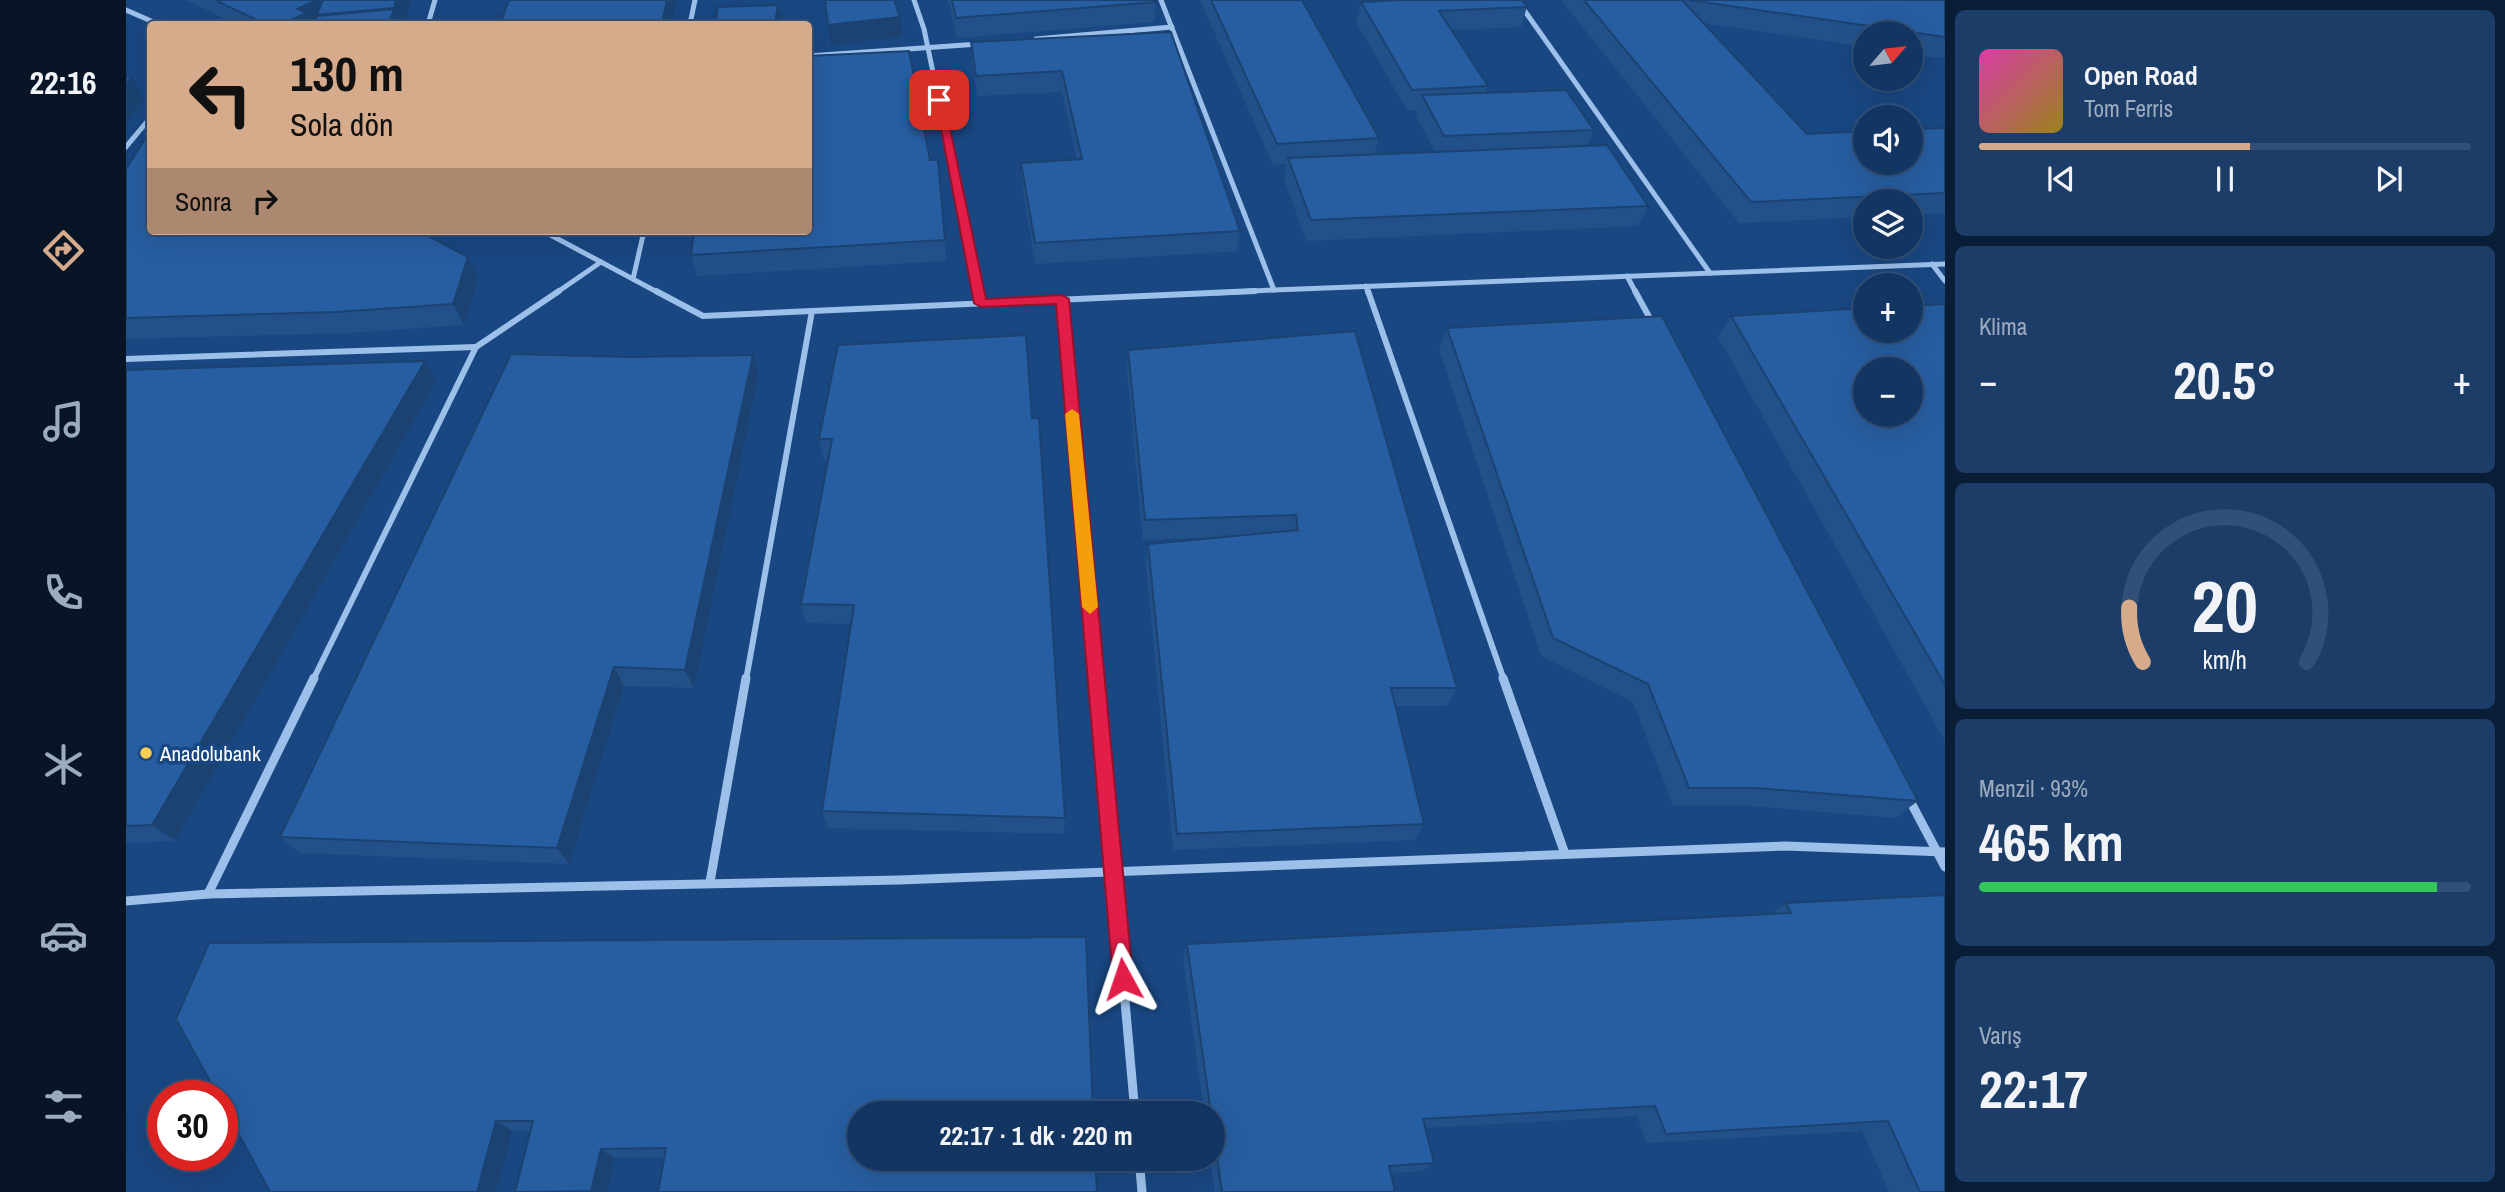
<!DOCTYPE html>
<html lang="tr">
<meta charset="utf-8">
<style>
body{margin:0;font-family:"Archivo Narrow",sans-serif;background:#1c3d68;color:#f1f3f6;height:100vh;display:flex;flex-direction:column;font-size:26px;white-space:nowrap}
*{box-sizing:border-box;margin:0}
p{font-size:23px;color:#9dabbe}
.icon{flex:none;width:38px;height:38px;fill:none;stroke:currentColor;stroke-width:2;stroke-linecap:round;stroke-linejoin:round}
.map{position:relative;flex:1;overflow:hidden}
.sheet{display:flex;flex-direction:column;gap:10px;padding:10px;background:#0a1d36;width:560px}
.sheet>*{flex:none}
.guide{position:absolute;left:21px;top:21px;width:665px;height:214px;border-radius:7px;box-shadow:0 7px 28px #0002,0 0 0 2px #325077;background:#d6ab8b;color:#111;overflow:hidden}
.needle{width:46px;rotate:62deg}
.tools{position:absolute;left:1727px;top:21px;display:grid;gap:14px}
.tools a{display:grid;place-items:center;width:70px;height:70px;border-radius:50%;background:#133562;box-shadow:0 7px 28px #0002,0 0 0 2px #325077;font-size:35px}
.speed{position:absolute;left:21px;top:1080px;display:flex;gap:14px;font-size:35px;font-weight:700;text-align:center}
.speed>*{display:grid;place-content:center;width:91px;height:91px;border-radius:50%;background:#133562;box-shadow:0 7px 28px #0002,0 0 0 2px #325077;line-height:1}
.speed .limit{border:10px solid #d22;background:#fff;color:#111}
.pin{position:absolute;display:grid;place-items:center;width:60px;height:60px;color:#fff;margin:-30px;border-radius:14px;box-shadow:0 4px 10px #0006}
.me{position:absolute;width:77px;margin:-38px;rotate:355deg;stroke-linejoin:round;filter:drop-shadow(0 0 5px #0008)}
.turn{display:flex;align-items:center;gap:24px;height:147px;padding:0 28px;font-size:32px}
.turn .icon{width:91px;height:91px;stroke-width:2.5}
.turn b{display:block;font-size:49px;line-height:60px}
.then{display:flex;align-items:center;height:66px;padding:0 28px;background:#0003;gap:14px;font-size:26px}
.big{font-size:52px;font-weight:700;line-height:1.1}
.sheet .tile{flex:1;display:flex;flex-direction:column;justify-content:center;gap:10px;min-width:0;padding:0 24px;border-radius:10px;background:#1c3d68}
.sheet .dial{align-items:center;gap:0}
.dial svg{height:182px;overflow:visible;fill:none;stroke:#325077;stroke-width:7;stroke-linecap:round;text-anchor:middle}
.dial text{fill:#f1f3f6;stroke:none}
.song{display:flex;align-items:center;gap:21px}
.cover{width:84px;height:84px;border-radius:10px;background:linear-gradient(135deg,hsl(320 70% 55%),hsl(50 70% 35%))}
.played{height:7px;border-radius:4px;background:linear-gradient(90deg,#d6ab8b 55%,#325077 55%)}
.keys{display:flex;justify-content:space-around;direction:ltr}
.heat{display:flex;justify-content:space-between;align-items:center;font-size:38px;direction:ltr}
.charge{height:10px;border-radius:5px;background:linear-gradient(90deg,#34c759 93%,#325077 0)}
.trip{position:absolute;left:721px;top:1101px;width:378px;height:70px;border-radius:35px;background:#133562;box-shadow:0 7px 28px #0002,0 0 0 2px #325077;font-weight:700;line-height:70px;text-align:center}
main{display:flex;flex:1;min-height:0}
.dock{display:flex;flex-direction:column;width:126px;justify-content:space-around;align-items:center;background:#081527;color:#9dabbe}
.dock .icon{width:49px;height:49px}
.dock .selected{color:#d6ab8b}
.dock b{font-size:32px;color:#f1f3f6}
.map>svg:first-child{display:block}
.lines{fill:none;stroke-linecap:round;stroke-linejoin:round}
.minor-far2{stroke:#9dc0eb;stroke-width:5}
.minor-far1{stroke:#9dc0eb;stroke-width:6}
.minor{stroke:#9dc0eb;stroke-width:9}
.wall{fill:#22518a}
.shaded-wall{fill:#1b4271}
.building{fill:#275ea1;stroke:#1b4271;stroke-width:2;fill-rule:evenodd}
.route{fill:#e11d48;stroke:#92132f;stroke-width:2}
.slow{fill:#f59e0b}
.poi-dot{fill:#ffce57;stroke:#194782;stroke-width:2.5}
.labels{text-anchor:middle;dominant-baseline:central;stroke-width:7;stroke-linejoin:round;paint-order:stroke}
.poi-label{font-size:21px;fill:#fff;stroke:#194782;text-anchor:start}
</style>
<main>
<nav class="dock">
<b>22:16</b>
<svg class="icon selected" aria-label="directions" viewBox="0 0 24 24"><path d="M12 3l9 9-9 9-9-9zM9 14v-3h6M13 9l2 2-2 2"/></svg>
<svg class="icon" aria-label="music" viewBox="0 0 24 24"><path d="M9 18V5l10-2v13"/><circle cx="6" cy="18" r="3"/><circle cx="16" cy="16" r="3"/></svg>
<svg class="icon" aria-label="phone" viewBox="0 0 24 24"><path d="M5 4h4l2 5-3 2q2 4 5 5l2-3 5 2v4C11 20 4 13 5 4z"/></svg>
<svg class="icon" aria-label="climate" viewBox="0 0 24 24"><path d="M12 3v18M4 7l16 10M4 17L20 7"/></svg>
<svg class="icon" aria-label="car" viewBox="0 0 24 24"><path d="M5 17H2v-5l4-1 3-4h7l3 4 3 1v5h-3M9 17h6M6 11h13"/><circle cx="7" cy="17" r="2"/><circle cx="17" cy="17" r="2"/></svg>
<svg class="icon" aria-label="filters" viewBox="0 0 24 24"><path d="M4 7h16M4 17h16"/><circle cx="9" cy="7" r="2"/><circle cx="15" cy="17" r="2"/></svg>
</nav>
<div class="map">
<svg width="1819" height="1192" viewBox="0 0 1819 1192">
<rect width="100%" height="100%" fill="#194782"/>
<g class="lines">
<!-- minor-far2 -->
<g class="minor-far2">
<path d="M788,0l10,29 55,264"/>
<path d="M1035,0l113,290 671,-26"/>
<path d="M1391,0l193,273"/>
<path d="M0,10l32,14"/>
<path d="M302,24l7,-24"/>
<path d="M564,24l5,-24"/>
<path d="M910,39l136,-12"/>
<path d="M682,56l171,-12"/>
<path d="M0,147l24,-29"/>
<path d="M417,231l116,62"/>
<path d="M1806,264l13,17"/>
<path d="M1501,276l9,17"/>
<path d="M507,279l11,-48"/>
<path d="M1240,286l2,7"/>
<path d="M430,293l45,-31"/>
<path d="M1090,293l58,-3"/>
</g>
<!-- minor-far1 -->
<g class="minor-far1">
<path d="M530,291l47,25 552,-25"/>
<path d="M852,291l3,12"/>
<path d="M1242,291l136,389"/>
<path d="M1509,291l18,33"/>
<path d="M936,299l34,381"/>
<path d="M0,359l350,-12"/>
<path d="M187,680l163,-333 83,-56"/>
<path d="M620,680l66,-369"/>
</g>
<!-- minor -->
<g class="minor">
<path d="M970,678l39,435"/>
<path d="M1377,678l62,176"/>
<path d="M1782,797l37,70"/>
<path d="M584,882l36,-204"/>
<path d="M82,894l106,-216"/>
<path d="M0,901l82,-7 691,-14 886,-34 160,6"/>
<path d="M1013,1158l3,34"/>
</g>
</g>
<!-- wall -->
<g class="wall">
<path d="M60,0h133l2,4 2,-4h88l-7,24h-169z"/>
<path d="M822,0h207l1,2 -2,20 -197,16z"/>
<path d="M1074,0h102l77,138 -5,17 61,-3 -19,-37 2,-5h-11l-51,-88 5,-20 166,5 -6,20 -70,3 37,56 -2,7 108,37 -7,16 61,60 -10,20 -332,15 -22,-62 3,-15 -14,1z"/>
<path d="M1435,0h384v57l-8,1 -26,-4v-21h-45v14l-163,-24 104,111 138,-6v85l-34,2v-14h-45v16l-127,6z"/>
<path d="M1045,32l69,199 -3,20 -202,13 -13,-81 -1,-20 56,-3 -15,-68 -85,4 -5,-34 -1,-20z"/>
<path d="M0,169l352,109 -14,47 -115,8 -223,6z"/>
<path d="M819,240l1,21 -249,15 -6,-21z"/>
<path d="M1819,304v437l-227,-404 13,-21z"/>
<path d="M1321,328l471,473 -23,17 -157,-13h-65l-40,-103 -92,-46 -102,-307z"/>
<path d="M1229,331l102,357 -10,18h-52l29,118 -10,16 -241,10 -27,-286 2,-20 81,-7 -86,3 -16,-169 1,-21z"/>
<path d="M0,370l310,12 -261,459 -47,2 -2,-1z"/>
<path d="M632,376l-64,312 -70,-2 -55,178 -269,-11 -20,-16z"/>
<path d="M906,418l33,400 -1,16 -236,-6 -6,-17 29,-187 -45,-1 -5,-19 27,-145 -4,1 -5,-21z"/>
<path d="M1660,903l159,289h-56l-27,-61 -216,12 -9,-27 -212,12 9,35 -13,8 -30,2 4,19h-180l-5,-34h3v-45h-9l-21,-155 4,-14 585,-30z"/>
<path d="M960,937l-422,220 -50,1 -7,34h-92l15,-61h-18l-16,61h-226z"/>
</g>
<!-- shaded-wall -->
<g class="shaded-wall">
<path d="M181,0h12l6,11 -8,4 4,7 -5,2h-34z"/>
<path d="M270,0h15l-7,24h-3l-7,-16z"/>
<path d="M541,0h9l-5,24h-9z"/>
<path d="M652,5l3,19h-6z"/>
<path d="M268,9l6,15h-11z"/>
<path d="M774,17l2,20 -71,8 -3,-20z"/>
<path d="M5,78l13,21 -18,25v-39z"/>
<path d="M342,257l10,21 -14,47 -11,-21z"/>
<path d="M627,355l5,21 -64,312 -9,-18z"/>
<path d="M299,361l11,21 -261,459 -23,-16z"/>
<path d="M488,667l10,19 -55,178 -12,-16z"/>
<path d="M370,1121l16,10 -16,61h-19z"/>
<path d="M475,1149l13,9 -7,34h-15l-1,-1z"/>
</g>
<!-- building -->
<g class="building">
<path d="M89,0h99l1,1 -18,8 10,4 -25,11h-17z"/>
<path d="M197,0h73l-2,8 -77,7z"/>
<path d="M383,0h158l-5,24h-162z"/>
<path d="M699,0h69l6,17 -72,8z"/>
<path d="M826,0h203l1,2 -200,16z"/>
<path d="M1085,0h91l77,138 -102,6z"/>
<path d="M1273,0h123l5,7 -88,4 49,75 -76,4 -51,-88z"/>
<path d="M1458,0h98l125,134 59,-3v32h45v-34l34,-1v65l-194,9z"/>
<path d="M1563,0h256v37z"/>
<path d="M652,5l-3,19h-60l3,-17z"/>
<path d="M268,9l-5,15h-76l4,-8z"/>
<path d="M1045,32l69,199 -205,12 -14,-80 61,-4 -20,-88 -86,5 -5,-34z"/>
<path d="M783,51l21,109h8l7,80 -254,15 3,-24h114v-175z"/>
<path d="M0,76l5,2 -5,7z"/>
<path d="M1440,90l28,40 -150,6 -22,-41z"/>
<path d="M24,131v100h269l49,26 -15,47 -117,8 -210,6v-149z"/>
<path d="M1481,145l41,61 -337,14 -23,-62z"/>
<path d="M1819,304v381l-214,-369 135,-8v23h45v-25zM1740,369h45v46h-45z"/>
<path d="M1536,316l256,485 -162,-13h-67l-41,-104 -95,-46 -106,-310z"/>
<path d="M1229,331l102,357h-66l33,136 -247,10 -29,-290 150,-14 -2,-15 -151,5 -17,-170z"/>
<path d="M900,335l6,83h7l26,400 -243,-7 32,-206 -53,-1 31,-165h-13l19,-94z"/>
<path d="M385,354l121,3 121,-2 -68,315 -71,-3 -57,181 -277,-11z"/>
<path d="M299,361l-273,464 -26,1v-456z"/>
<path d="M1819,895v297h-25l-32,-71 -222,13 -11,-28 -232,13 11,44 -45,3 6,26h-173l-9,-63v-16h-2l-24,-169 604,-31 -5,-10z"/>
<path d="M960,937l7,176h-234v45h236l2,34h-439l8,-44 -65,1 -10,42 -76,1 18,-71h-37l-19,71h-207l-48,-89v-7h-4l-42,-77 33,-76z"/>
</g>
<!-- route -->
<path class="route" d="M809,97l9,3 42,199 76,-4 7,4 64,680 -3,7 -7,3 -7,-3 -3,-7 -57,-675 -75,3 -7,-4z"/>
<!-- slow -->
<path class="slow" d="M946,409l7,5 19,193 -8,7 -8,-7 -17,-193z"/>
<!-- markers -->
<circle class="poi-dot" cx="20" cy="753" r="7"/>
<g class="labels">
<!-- poi labels -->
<g class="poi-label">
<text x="34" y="753">Anadolubank</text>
</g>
</g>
</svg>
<div class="tools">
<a><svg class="needle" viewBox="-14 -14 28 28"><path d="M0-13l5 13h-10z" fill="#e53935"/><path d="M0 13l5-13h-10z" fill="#9dabbe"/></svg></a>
<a><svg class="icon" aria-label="sound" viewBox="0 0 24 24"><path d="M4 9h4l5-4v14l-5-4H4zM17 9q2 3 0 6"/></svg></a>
<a><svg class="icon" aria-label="layers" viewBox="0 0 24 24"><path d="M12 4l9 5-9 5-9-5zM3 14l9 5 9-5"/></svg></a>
<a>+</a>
<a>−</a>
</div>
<div class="speed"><div class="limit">30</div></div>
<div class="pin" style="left:813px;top:100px;background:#d93025"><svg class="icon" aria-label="arrive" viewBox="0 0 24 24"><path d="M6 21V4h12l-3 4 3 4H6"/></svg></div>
<svg class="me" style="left:997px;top:979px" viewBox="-20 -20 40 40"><path d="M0-17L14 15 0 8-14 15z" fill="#e11d48" stroke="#fff" stroke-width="4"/></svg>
<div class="trip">22:17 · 1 dk · 220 m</div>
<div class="guide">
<div class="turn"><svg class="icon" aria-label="left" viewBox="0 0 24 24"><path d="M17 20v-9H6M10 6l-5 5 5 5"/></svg><div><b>130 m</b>Sola dön</div></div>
<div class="then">Sonra<svg class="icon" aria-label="right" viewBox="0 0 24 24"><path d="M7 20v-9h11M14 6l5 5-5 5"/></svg></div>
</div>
</div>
<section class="sheet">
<div class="tile">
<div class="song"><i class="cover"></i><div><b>Open Road</b><p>Tom Ferris</p></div></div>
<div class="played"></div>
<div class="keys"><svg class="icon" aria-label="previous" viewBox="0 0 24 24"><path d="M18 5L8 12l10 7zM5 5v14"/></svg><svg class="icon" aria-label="pause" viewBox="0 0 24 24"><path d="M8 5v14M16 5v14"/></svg><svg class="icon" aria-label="next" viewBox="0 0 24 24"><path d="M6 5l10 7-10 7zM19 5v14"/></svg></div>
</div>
<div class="tile"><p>Klima</p>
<div class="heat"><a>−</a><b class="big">20.5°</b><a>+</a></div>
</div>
<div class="tile dial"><svg viewBox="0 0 100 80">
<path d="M14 69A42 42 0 1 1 86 69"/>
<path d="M14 69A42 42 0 0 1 8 45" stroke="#d6ab8b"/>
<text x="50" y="56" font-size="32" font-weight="700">20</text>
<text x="50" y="72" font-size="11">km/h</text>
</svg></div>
<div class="tile"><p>Menzil · 93%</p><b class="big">465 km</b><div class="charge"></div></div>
<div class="tile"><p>Varış</p><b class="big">22:17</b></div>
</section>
</main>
